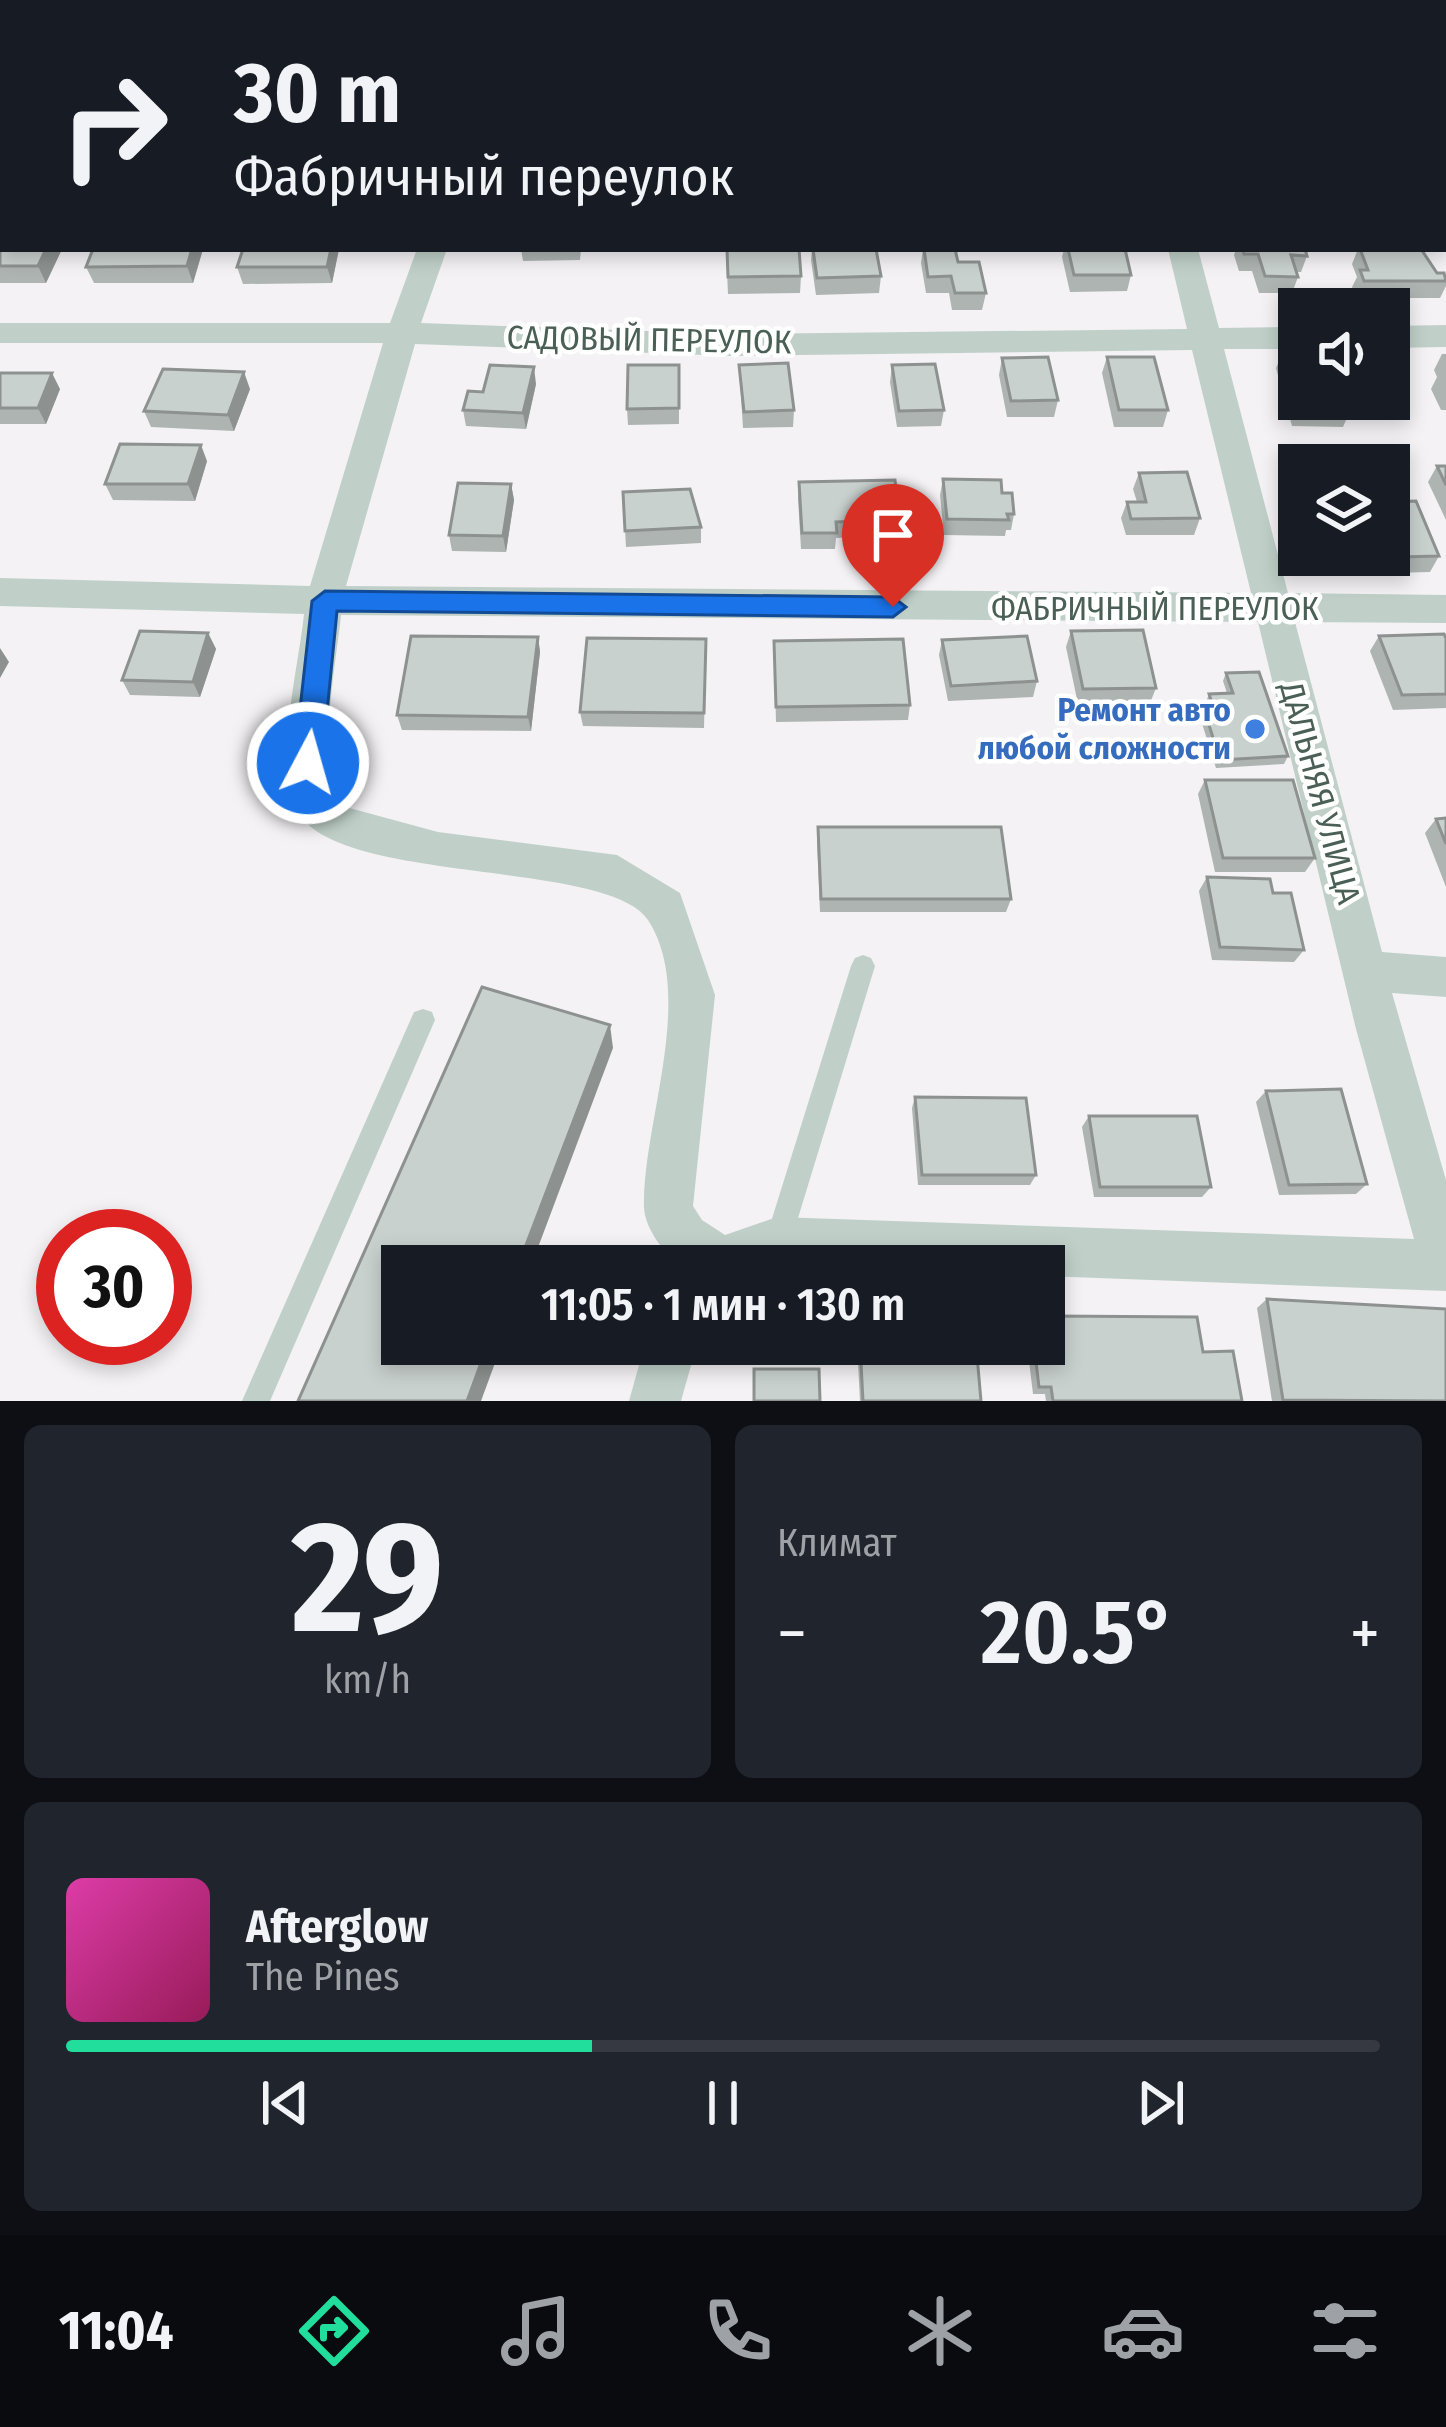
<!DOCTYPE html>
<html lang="ru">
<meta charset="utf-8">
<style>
body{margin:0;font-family:"Fira Sans Condensed",sans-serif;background:#20242c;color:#f1f3f6;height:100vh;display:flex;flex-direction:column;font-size:45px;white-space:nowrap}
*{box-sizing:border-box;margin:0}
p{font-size:39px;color:#9ea1a6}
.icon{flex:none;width:66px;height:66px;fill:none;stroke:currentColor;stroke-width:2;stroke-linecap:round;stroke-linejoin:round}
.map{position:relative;height:1401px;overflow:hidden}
.sheet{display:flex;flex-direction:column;gap:24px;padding:24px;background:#0d0f14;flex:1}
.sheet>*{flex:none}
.banner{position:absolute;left:0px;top:0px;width:1446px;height:252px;box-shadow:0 6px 18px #0003;background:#171b24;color:#f1f3f6;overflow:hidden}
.tools{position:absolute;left:1278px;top:288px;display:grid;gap:24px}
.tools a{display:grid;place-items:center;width:132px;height:132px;border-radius:0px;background:#171b24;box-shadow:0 6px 18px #0003;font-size:60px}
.speed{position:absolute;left:36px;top:1209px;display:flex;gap:24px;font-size:60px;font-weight:700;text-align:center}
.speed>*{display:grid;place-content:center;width:156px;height:156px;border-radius:50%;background:#171b24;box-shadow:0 6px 18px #0003;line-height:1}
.speed .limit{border:18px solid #d22;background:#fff;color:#111}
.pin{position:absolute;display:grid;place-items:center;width:102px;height:102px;color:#fff;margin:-123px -51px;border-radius:50% 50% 50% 0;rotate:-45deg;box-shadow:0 0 12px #0007}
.pin .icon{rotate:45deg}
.me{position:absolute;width:132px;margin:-66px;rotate:6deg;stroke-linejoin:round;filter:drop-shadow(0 0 9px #0008)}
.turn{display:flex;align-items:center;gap:42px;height:252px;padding:0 36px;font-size:54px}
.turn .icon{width:156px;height:156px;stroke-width:2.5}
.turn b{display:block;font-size:84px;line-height:102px}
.big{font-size:90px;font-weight:600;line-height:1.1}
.sheet .card{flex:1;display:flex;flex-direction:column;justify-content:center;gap:18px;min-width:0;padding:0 42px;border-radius:18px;background:#20242c}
.sheet .dial{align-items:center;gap:0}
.dial b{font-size:156px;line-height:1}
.song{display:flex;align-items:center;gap:36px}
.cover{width:144px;height:144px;border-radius:18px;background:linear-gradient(135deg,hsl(320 70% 55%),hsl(330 70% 35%))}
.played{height:12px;border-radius:6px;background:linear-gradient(90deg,#21de9c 40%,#363941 40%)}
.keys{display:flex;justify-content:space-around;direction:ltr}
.heat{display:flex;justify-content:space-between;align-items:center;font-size:66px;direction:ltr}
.sheet .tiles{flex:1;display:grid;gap:24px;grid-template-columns:1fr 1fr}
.card:last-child{grid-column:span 2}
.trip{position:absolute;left:381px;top:1245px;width:684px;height:120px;border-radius:0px;background:#171b24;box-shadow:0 6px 18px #0003;font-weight:600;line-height:120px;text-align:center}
.tab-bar{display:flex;height:192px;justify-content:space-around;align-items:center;background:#090b0e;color:#9ea1a6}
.tab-bar .icon{width:84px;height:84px}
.tab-bar .selected{color:#21de9c}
.tab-bar b{font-size:54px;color:#f1f3f6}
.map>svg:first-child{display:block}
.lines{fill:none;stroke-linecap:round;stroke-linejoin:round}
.service{fill:#c0d0c9;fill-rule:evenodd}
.minor{fill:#c0d0c9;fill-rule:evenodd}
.wall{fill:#adb4b1}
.shaded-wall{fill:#8d9290}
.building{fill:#c9d1ce;stroke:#8d9290;stroke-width:3}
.route{fill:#1a73e8;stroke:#114b97;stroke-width:3}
.shop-dot{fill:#3f7fe0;stroke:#fff;stroke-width:4.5}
.labels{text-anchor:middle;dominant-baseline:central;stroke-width:9;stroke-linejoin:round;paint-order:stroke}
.street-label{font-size:33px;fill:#4a5f55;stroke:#fff}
.shop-label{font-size:33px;font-weight:bold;fill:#366cbe;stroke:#fff;text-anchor:end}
</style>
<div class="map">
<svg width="1446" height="1401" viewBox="0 0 1446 1401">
<rect width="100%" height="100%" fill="#f4f2f4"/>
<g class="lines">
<!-- service -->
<g class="service">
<path d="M863,955l8,3 4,8 -84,275 -4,9 -9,4 -9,-4 -4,-9 86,-275 4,-8z"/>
<path d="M423,1009l9,3 3,8 -165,381h-28l172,-389z"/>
</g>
<!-- minor -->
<g class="minor">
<path d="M56,0h26l-28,3z"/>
<rect x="444" y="0" width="26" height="3"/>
<path d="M1114,0h26l1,3h-26z"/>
<rect x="1443" y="53" width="3" height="16"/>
<path d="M3,70v18l-3,1v-18z"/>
<path d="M417,249h30l-26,74 310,11 456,-5 -19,-80h30l21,79 80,-1v22h-75l64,244 158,2v28l-151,-1 87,330 64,5v40l-54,-4 54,187v111l-402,-15v-10h-362c-17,-12 -37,-36 -38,-59 -2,-83 53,-211 4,-287 -41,-63 -326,-33 -353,-115 -19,-57 3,-133 9,-191l-304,-8v-28l310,8 73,-243h-383v-20h390zM415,344l316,12 461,-6 59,243 -905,-7zM341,615l917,7 98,407 58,210 -637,-22 -52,18 -23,-15 -9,-14 22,-211 -35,-102 -63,-38 -179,-23 -96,-26c-28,-32 -5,-148 -1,-191z"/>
<path d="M1446,325v22l-57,1v-22z"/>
<path d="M645,1344h52l-16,57h-52z"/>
</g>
</g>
<!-- wall -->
<g class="wall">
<path d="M0,224l3,25h59l-16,34h-46z"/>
<path d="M203,249l-10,34h-99l-8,-16z"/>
<path d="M243,249h96l-7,34 -89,1 -6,-17z"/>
<path d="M521,249h60l-1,11 -57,1z"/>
<path d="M726,249l75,27 -1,17 -72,1z"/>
<path d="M812,249h64l5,27 -2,17 -63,2 -5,-35z"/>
<path d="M923,249l35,13 28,31 -4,17h-30l-3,-17h-23l-5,-30z"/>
<path d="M1064,249h61l6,26 -4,16 -57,1 -8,-35z"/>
<path d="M1236,249h69l2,7 -6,16h-4l1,5 -6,16h-33l-7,-22h-13l-5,-16z"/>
<path d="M1358,249h63l16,24 9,4v9l-6,12h-83l-5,-11 5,-10 -5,-13z"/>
<path d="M1283,352l67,59 -7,16 -51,-1 -16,-58z"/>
<path d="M1442,354h4v56h-5l-10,-21 6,-12 -3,-7z"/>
<path d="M1107,357l61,53 -5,17h-49l-12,-54z"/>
<path d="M1002,358l56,42 -4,17h-47l-8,-42z"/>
<path d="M679,365v59l-51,1 -1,-16z"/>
<path d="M739,365l55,45 -1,17 -50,1z"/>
<path d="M892,365l52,45 -3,16 -44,1 -7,-45z"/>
<path d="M0,373l60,16 -14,35h-46z"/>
<path d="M536,384l-10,45 -60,-3 -3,-16 20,-18z"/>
<path d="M250,389l-16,42 -83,-4 -7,-16z"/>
<path d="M207,461l-12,40 -82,-1 -8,-16z"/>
<path d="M1437,466h9v54l-18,-38z"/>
<path d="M1139,473l61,45 -6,17h-68l-5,-17 6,-16h10l-4,-13z"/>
<path d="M943,479l59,14 12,21 -3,16h-5l-1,6 -61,-1 -4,-40z"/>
<path d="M799,482l102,51 -2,16 -39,1 -1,-13 -23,1 -1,11h-34l-3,-51z"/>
<path d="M511,484l3,16 -8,52 -54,-1 -3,-16z"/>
<path d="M623,492l78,35v16l-75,4z"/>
<path d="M1389,502l50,54 -9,16 -40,1 -2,-7h-16l-3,-7 2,-4h18z"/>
<path d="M1071,631l85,57 -6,15 -72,1 -12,-57z"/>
<path d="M208,633l8,16 -16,48 -70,-2 -8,-15z"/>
<path d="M1379,636l67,2v70l-53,2 -23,-59z"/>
<path d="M538,637l2,15 -9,79 -129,-1 -5,-15z"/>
<path d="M706,639l-2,89 -121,-2 -3,-14z"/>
<path d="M942,640l95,41 -4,16 -85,4 -9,-46z"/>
<path d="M774,641l136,64 -2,15 -132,2z"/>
<path d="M1226,673l62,83 -4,8 -68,4 -16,-51 4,-8h4l-2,-7 3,-8 18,-1 -4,-12z"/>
<path d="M1205,780l110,78 -10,14h-90l-17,-78z"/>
<path d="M1446,818v69l-21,-54 11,-14z"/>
<path d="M818,827l193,72 -5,13h-186l-3,-71z"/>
<path d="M1207,877l66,16 31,57 -10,12 -82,-2 -13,-69z"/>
<path d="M1266,1091l101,93 -11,10 -77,1 -23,-93z"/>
<path d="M915,1097l121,78 -6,10h-112l-6,-77z"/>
<path d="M1089,1116l122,71 -9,10h-108l-12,-70z"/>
<path d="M1267,1299l179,102h-174l-15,-93z"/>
<path d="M1052,1316l151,36 39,49h-196l-1,-7h-12l-5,-41 6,-8h14l-3,-21z"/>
<path d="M857,1344h119l5,57h-121z"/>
</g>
<!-- shaded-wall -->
<g class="shaded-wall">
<path d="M46,249h16l-16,34 -8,-17z"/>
<path d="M192,249h11l-10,34 -6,-17z"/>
<path d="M331,249h8l-7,34 -5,-16z"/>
<path d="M534,367l2,17 -10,45 -3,-16z"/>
<path d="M244,372l6,17 -16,42 -6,-16z"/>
<path d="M52,373l8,16 -14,35 -8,-16z"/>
<path d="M201,445l6,16 -12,40 -7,-17z"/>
<path d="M511,484l3,16 -8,52 -3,-16z"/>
<path d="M208,633l8,16 -16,48 -7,-15z"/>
<path d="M538,637l2,15 -9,79 -3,-14z"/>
<path d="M0,648l9,14 -9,16z"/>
<path d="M610,1025l3,23 -82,218h-13z"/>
<path d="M488,1344h14l-21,57h-14z"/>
</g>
<!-- building -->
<g class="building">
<path d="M289,0h42l-1,3h-42z"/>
<path d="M565,0h53l-1,3h-53z"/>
<rect x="693" y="0" width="40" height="3"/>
<path d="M805,0h60l-1,3h-59z"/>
<path d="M903,0h49l1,3h-49z"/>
<path d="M1044,0h32l1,3h-33z"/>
<path d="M1197,0h34l1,3h-34z"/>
<path d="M0,224h3v25h43l-8,17h-38z"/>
<path d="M93,249h99l-5,17 -101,1z"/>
<path d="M243,249h88l-4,18h-90z"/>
<path d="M727,249h72l2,27 -73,1z"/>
<path d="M813,249h63l5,27 -64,2z"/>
<path d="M924,249h31l3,13h21l7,31h-31l-4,-17 -23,1z"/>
<path d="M1068,249h57l6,26h-57z"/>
<path d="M1243,249h62l2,7 -16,-1 7,22 -33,-1 -7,-22h-14z"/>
<path d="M1360,249h61l16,24h7l2,8h-82l-4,-11h8z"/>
<path d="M1283,352h16v47h48l3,12 -51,-2z"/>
<path d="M1048,357l10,43 -47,1 -9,-43z"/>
<path d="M1107,357h47l14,53h-49z"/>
<path d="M788,363l6,47 -50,2 -5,-47z"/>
<path d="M935,364l9,46 -45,1 -7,-46z"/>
<path d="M490,365l44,2 -11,46 -60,-3 5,-19 15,1z"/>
<path d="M628,365h51v43l-52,1z"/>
<path d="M163,369l81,3 -16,43 -84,-4z"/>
<path d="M0,373h52l-14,35h-38z"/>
<path d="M120,444l81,1 -13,39h-83z"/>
<path d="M1437,466h9v19z"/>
<path d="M1187,472l13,46 -69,1 -4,-17h19l-7,-29z"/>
<path d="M943,479l58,1 1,13h10l2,21h-7l2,6 -62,-1z"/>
<path d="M895,480l6,53 -39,1 -2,-13 -24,1 1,11h-35l-3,-51z"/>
<path d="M458,483l53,1 -8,52 -54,-1z"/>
<path d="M690,489l11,38 -76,4 -2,-39z"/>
<path d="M1416,501l23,55 -40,1 -2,-7h-8v-7h4l-4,-9v-32z"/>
<path d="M1143,630l13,58 -73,1 -12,-58z"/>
<path d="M140,631l68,2 -15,49 -71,-2z"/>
<path d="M1444,634l2,4v56l-44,1 -23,-59z"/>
<path d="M411,636l127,1 -10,80 -131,-2z"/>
<path d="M1027,636l10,45 -86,5 -9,-46z"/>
<path d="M587,638l119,1 -2,74 -124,-1z"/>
<path d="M903,639l7,66 -134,2 -2,-66z"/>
<path d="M1259,672l29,84 -68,4 -16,-51h10l-5,-15 24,-1 -7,-20z"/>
<path d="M1205,780h88l22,78h-92z"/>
<path d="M1446,818v26l-10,-25z"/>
<path d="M818,827h183l10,72h-190z"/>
<path d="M1207,877l63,2 3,14h18l13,57 -84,-3z"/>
<path d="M482,987l128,38 -92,241h-116v78h86l-21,57h-169z"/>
<path d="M1341,1089l26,95 -78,1 -23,-94z"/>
<path d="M915,1097l111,1 10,77h-114z"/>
<path d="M1089,1116h108l14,71h-111z"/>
<path d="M1267,1299l179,10v92l-163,-1z"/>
<path d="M1052,1316l145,1 6,35 30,-1 9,50h-189l-2,-14h-12l-5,-42h21z"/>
<path d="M860,1344h116l5,57h-118z"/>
<path d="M754,1369h65l1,32h-66z"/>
</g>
<!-- route -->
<path class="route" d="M325,591l568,6 13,10 -13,10 -556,-6 -15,152 -14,11 -14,-11 18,-162z"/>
<!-- markers -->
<circle class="shop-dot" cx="1255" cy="729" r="12"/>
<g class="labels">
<!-- street labels -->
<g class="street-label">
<text transform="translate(649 340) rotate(1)">САДОВЫЙ ПЕРЕУЛОК</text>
<text x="1155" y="609">ФАБРИЧНЫЙ ПЕРЕУЛОК</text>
<text transform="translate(1320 793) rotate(75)">ДАЛЬНЯЯ УЛИЦА</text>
</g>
<!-- shop labels -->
<g class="shop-label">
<text x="1231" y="710">Ремонт авто<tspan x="1231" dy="38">любой сложности</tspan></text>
</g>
</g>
</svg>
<div class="tools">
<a><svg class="icon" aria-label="sound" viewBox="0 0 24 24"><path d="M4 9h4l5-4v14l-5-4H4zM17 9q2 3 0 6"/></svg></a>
<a><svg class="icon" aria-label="layers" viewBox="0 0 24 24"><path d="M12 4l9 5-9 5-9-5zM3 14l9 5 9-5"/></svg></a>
</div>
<div class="speed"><div class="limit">30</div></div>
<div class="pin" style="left:893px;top:607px;background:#d93025"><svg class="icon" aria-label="arrive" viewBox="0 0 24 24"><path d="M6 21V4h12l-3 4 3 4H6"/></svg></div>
<svg class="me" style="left:308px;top:763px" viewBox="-20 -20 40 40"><circle r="17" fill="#1a73e8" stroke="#fff" stroke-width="3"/><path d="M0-11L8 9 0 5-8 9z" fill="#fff"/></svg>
<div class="trip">11:05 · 1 мин · 130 m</div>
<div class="banner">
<div class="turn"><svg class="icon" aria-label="right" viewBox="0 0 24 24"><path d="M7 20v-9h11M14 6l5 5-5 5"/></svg><div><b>30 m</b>Фабричный переулок</div></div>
</div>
</div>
<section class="sheet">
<div class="tiles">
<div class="card dial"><b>29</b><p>km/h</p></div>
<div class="card"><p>Климат</p>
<div class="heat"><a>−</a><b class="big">20.5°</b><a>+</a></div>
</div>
<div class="card">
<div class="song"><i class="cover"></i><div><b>Afterglow</b><p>The Pines</p></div></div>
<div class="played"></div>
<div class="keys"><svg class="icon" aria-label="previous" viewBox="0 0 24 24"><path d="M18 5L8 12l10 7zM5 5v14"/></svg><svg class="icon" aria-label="pause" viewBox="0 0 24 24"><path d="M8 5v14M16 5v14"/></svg><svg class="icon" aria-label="next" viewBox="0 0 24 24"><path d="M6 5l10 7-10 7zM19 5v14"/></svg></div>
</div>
</div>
</section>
<nav class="tab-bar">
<b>11:04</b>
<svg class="icon selected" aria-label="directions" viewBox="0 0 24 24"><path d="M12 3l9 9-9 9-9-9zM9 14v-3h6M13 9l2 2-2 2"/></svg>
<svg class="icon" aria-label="music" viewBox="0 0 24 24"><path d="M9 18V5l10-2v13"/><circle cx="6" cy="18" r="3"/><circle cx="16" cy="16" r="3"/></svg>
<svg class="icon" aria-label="phone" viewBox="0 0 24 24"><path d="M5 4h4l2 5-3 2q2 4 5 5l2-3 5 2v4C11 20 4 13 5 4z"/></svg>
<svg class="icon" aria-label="climate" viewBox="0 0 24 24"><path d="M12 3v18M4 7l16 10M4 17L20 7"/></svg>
<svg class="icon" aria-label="car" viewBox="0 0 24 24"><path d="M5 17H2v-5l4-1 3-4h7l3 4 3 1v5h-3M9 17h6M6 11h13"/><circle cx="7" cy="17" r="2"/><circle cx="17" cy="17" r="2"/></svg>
<svg class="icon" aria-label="filters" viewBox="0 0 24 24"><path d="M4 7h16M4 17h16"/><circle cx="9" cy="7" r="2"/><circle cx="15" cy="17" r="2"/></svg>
</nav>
